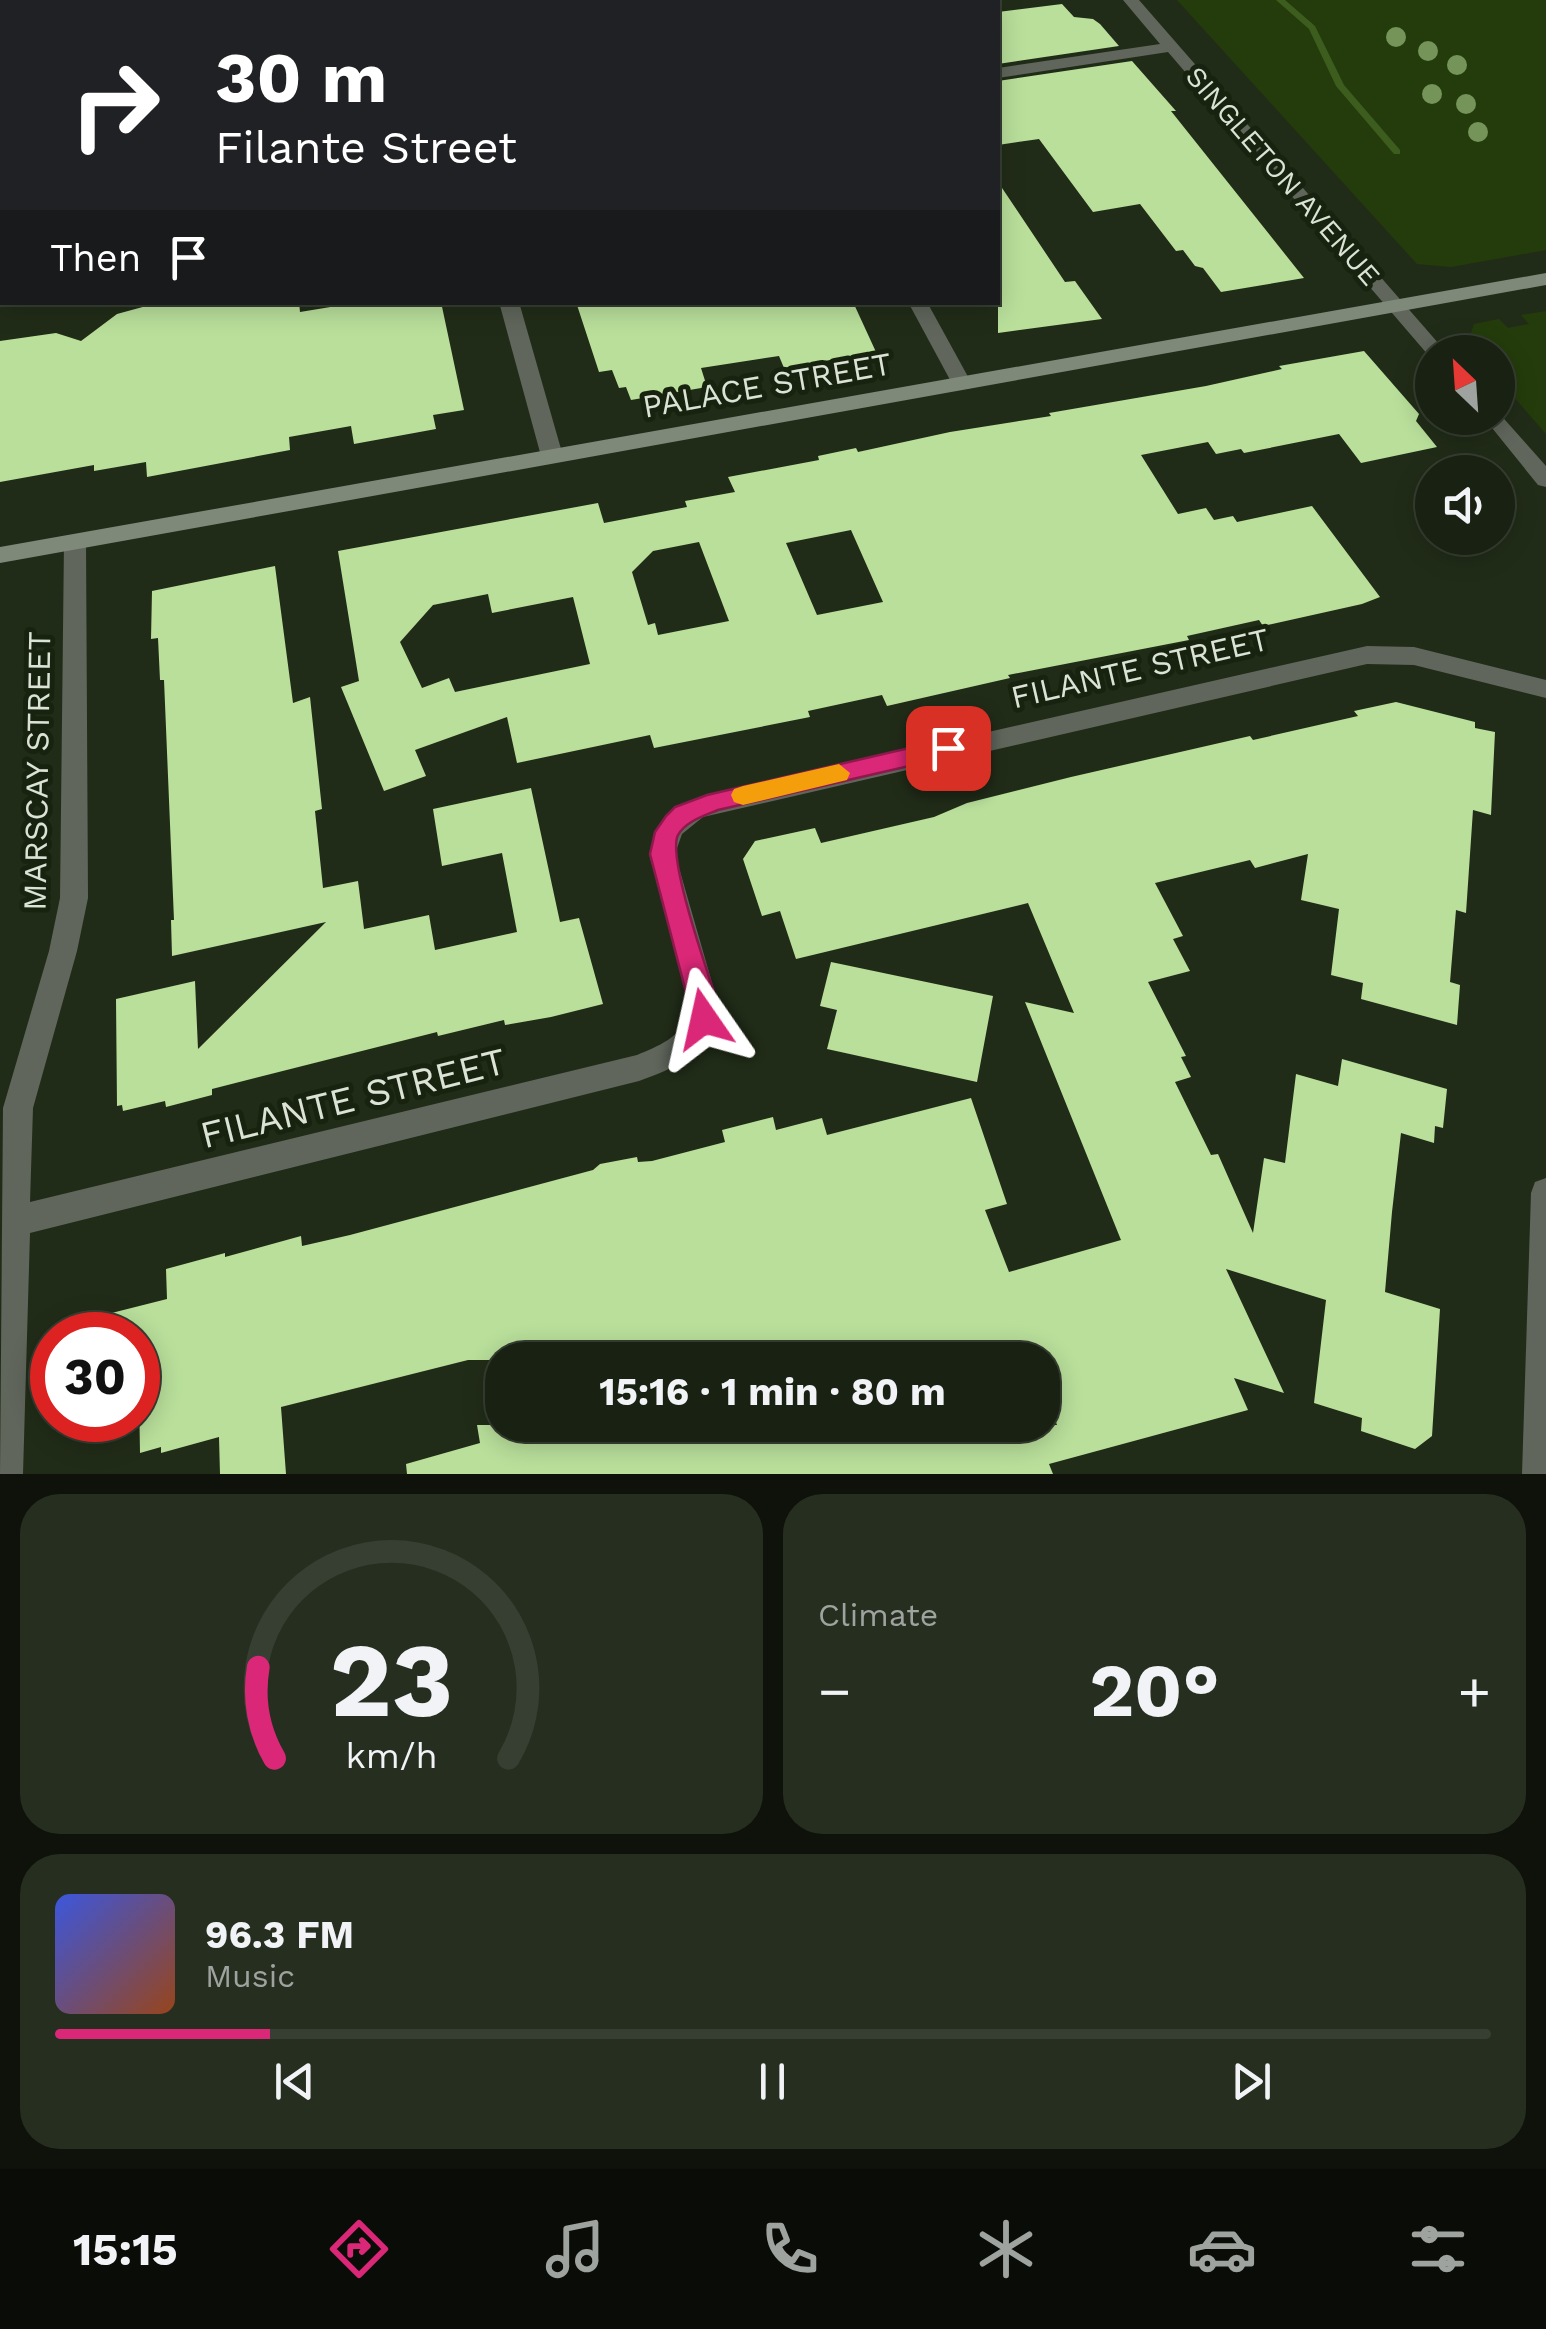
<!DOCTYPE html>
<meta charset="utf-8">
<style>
body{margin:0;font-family:"Work Sans",sans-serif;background:#262e20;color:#f1f3f6;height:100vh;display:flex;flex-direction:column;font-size:38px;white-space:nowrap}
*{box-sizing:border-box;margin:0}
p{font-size:32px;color:#9fa39f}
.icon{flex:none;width:55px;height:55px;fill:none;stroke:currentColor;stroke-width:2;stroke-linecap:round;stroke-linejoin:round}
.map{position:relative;height:1474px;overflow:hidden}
.drawer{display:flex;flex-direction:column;gap:20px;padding:20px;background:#0e120a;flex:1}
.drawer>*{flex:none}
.banner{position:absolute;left:0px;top:0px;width:1000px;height:305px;box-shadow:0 5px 25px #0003,0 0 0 2px #373e32;background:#202124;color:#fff;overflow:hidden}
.needle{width:65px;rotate:335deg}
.tools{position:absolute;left:1415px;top:335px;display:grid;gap:20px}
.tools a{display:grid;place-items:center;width:100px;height:100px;border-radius:50%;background:#192112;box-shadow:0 5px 25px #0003,0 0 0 2px #373e32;font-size:50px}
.speed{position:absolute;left:30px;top:1312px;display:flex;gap:20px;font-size:50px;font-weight:700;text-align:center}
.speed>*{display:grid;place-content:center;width:130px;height:130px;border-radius:50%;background:#192112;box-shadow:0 5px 25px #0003,0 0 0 2px #373e32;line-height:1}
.speed .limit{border:15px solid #d22;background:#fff;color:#111}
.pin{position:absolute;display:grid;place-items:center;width:85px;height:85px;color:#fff;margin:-42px;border-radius:20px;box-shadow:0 5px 15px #0006}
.me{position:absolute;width:110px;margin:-55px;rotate:349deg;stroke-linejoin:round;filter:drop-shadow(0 0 8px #0008)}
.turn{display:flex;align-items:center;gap:35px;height:210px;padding:0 50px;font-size:45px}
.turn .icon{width:130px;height:130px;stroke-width:2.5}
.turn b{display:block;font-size:70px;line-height:85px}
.then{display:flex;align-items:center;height:95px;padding:0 50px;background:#0003;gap:20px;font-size:38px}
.big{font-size:75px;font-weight:700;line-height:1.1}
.drawer .tile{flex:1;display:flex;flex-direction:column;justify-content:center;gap:15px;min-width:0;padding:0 35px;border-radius:40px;background:#262e20}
.drawer .dial{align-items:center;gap:0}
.dial svg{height:260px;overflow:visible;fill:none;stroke:#373e32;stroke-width:7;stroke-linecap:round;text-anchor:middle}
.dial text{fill:#f1f3f6;stroke:none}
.song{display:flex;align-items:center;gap:30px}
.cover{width:120px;height:120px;border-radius:15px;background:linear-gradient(135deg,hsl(230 70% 55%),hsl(20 70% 35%))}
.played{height:10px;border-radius:5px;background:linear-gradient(90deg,#db2777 15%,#373e32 15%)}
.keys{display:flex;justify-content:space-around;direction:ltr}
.heat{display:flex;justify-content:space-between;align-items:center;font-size:55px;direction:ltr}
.drawer .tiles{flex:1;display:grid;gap:20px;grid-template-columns:1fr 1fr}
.tile:last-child{grid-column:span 2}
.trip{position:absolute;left:485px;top:1342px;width:575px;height:100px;border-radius:40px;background:#192112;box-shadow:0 5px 25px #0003,0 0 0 2px #373e32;font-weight:700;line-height:100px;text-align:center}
.dock{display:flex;height:160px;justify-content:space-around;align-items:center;background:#0a0d07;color:#9fa39f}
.dock .icon{width:70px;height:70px}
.dock .on{color:#db2777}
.dock b{font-size:45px;color:#f1f3f6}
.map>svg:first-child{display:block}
.green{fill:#243c0b}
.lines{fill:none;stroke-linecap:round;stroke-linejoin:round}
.stream{fill:#3d5d1e;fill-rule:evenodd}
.building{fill:#b9df9b;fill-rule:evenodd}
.street{fill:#60665c;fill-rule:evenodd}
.secondary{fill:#7f8979;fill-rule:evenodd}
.tree{fill:#749459}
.route{fill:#db2777;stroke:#8e194d;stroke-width:2.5}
.slow{fill:#f59e0b}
.labels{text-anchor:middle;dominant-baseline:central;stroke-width:10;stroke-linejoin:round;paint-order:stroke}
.far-street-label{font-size:28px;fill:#dbe3d6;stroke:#18230f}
.street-label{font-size:32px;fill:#dbe3d6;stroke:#18230f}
.near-street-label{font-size:38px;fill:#dbe3d6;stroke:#18230f}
</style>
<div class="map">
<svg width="1546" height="1474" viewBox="0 0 1546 1474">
<rect width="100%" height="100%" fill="#212c18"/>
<!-- green -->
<g class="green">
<path d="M1177,0h369v250l-95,17 -34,-3z"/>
<path d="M1546,311v123l-48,-55v-27h-24l-7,-7 7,-21 25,-5 9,9 21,-4 -8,-9z"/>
</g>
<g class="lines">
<!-- stream -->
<path class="stream" d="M1276,0h9l30,26 29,59 56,65v4h-6l-58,-68 -27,-57z"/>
</g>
<!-- building -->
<g class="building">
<path d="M1062,4l12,13 19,2 7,5 19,22 -121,18v-52z"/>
<path d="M1132,61l44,50h-5l133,167 -83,14 -18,-24 -8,-2 -12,-16 -7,1 -36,-47 -47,8 -54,-73 -41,6v-64z"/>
<path d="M998,182l67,100 10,-1 27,38 -104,14z"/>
<path d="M161,302h138l1,10 61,-10h80l23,108 -31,5 3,14 -82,15 -3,-18 -62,11 1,13 -143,27 -1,-15 -52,9v-6l-94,17v-141l56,-8 25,8 36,-27z"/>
<path d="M576,302h277l23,50 -92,16 -5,-12 -78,12 6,19 -76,13 -5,-13 -7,1 -7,-18 -13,2z"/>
<path d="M1364,351l55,63 -3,7 21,26 -76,16 -22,-29 -95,19 -3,-4 -25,5 -8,-12 -67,13 37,59 28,-6 8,12 19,-4 4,6 75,-16 68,91 -18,7 -99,22 -4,-6 -72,16 2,4 -181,35 2,3 -123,28 -5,-11 -74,16 2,6 -156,31 -4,-13 -133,28 -10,-46 -92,33 11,26 -42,15 -43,-104 18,-6 -21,-130 260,-48 6,20 83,-16 -2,-6 50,-9 -7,-15 91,-17 -1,-4 38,-8 2,4 92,-20 101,-16 -2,-3 157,-27 76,-17 -3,-3zM851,530l32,72 -66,13 -31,-72zM699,542l30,79 -71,14 -3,-12 -7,2 -16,-53 21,-21zM488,594l4,19 81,-16 17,67 -135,28 -6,-14 -27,10 -22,-46 33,-37z"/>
<path d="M275,566l18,137 17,-6 12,112 -7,2 8,77 35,-7 6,48 65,-14 6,35 82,-18 -15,-79 -60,13 -9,-57 98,-21 29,134 19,-4 24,86 -52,13 -46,8 -1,-5 -66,16 -1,-4 -225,57v6l-46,12 -1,-6 -42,10 -1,-6 -5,1 -1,-107 79,-18 3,68 128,-127 -154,34 -1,-36h3l-10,-240h-4l-2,-42 -7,1 1,-48z"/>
<path d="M1396,702l79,20v6l20,4 -4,83 -18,-5 -7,103 -10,-3 -6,72 10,3 -3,40 -96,-26 2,-16 -32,-8 8,-66 -38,-9 7,-46 -53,14 -5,-8 -95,23 28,53 -10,3 17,32 -42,11 38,74 -5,1 10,20 -16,5 36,73 7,-1 35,79 11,-75 21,5 11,-89 42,12 4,-27 105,30 -4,39 -8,-2 -1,17 -33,-10 -9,79 -7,80 55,17 -8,127 -17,13 -54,-18 1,-13 -48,-15 12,-103 -100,-31 58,124 -50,-15 14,32 -199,54 4,10h-646l-1,-10 74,-21 -3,-18h580l-15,-40v-25h-574l-187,47 5,67h-66l-1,-37 -58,16v-6l-21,6 -2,-118h-64l-2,-12 95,-24 -1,-30 59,-16v4l76,-21 1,10 48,-11 243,-65 7,-6 37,-7 1,5 14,-1 73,-19 -3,-12 51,-13 3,13 46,-12 5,17 144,-37 36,106 -22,6 24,62 112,-32 -96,-238 49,11 -46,-110 -232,56 -16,-48 -18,5 -19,-57 12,-18 60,-13 6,15 113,-26 33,-14 104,-26 179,-41 3,4 105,-24 -4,-5z"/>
<path d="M831,962l162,34 -16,86 -150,-33 10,-39 -17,-4z"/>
</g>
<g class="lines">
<!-- street -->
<g class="street">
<path d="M74,0h16v2h-15z"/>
<path d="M742,0h16l1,2h-15z"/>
<path d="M1123,0h16l307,352 -17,4 -261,-304 -170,26v-10l162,-24z"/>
<path d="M499,302h20l44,154 -3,5 -8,2 -11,-7z"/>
<path d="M908,302h19l45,82 -3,5h-14z"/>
<path d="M1498,412l48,54v21l-8,-2 -54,-67h14z"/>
<path d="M75,534l11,8 2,356 -11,53 -44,157 -3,94 607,-147c24,-10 49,-20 54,-48l-42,-153 14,-35 34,-21 670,-152 47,1 132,33v18l-132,-33 -47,-1 -664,153 -21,17 -7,20 44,153c-7,45 -41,60 -80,74l-609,152 -7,241h-23l3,-366 46,-157 11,-53 4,-356z"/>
<path d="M1546,1178v296h-24l9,-281 4,-11z"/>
</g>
<!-- secondary -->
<path class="secondary" d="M1546,273v12l-1546,278v-16z"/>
</g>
<!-- trees -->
<g class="tree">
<circle cx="1396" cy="37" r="10"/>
<circle cx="1428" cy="51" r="10"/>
<circle cx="1457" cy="65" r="10"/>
<circle cx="1432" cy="94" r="10"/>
<circle cx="1466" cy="104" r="10"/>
<circle cx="1478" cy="132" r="10"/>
</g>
<!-- route -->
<path class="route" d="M948,739l12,9 -3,7 -239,55c-14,6 -32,11 -40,25 -11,22 29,135 38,163l1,21 -4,8 -9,4 -9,-4 -45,-173 5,-22 11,-16 9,-9 32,-12z"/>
<!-- slow -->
<path class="slow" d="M839,764l11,9 -3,7 -104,25 -9,-3 -3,-7 3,-6 9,-3z"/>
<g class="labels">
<!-- far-street labels -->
<g class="far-street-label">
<text transform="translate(1283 176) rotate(49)">SINGLETON AVENUE</text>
</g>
<!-- street labels -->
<g class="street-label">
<text transform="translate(767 385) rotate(-10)">PALACE STREET</text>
<text transform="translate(1140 668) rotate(-13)">FILANTE STREET</text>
<text transform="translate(37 771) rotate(-89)">MARSCAY STREET</text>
</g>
<!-- near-street labels -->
<g class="near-street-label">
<text transform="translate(353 1098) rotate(-14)">FILANTE STREET</text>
</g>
</g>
</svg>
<div class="tools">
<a><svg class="needle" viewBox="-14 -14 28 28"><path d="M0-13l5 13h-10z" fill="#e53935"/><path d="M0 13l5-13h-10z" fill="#9fa39f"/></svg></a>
<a><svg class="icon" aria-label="sound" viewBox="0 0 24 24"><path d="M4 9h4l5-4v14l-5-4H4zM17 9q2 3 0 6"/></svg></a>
</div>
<div class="speed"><div class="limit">30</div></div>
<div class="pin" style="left:948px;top:748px;background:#d93025"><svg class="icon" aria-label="arrive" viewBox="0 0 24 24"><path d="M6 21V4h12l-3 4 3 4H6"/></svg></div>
<svg class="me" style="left:704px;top:1019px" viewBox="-20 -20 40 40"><path d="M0-17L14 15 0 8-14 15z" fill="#db2777" stroke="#fff" stroke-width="4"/></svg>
<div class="trip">15:16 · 1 min · 80 m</div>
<div class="banner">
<div class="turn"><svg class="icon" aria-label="right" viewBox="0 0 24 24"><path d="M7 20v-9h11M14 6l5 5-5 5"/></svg><div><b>30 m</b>Filante Street</div></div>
<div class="then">Then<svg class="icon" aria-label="arrive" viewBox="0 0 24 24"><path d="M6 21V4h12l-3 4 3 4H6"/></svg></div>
</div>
</div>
<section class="drawer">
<div class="tiles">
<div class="tile dial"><svg viewBox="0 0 100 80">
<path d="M14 69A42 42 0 1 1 86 69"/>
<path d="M14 69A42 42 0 0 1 9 41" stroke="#db2777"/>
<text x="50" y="56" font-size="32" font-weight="700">23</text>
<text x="50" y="72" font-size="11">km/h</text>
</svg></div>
<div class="tile"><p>Climate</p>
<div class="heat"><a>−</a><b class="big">20°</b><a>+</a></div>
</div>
<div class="tile">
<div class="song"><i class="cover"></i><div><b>96.3 FM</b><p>Music</p></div></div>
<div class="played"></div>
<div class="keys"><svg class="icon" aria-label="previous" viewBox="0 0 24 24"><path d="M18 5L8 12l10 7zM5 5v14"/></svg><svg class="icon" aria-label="pause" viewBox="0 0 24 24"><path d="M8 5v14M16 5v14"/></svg><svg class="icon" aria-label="next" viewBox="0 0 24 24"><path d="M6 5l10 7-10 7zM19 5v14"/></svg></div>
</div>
</div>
</section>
<nav class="dock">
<b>15:15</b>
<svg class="icon on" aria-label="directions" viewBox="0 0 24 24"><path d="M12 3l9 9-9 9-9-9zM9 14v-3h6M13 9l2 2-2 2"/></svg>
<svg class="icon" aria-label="music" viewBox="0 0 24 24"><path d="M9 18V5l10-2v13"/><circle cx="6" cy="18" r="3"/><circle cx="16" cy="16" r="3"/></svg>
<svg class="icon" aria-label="phone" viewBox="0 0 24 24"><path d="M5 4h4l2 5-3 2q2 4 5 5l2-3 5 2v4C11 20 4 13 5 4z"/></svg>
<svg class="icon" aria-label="climate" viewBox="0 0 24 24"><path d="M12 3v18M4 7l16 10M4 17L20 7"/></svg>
<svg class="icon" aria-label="car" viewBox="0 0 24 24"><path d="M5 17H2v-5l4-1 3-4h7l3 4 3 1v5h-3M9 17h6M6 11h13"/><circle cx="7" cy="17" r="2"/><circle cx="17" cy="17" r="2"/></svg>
<svg class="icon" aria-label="filters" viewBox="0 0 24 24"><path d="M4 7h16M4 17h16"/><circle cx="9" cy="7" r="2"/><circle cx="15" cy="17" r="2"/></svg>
</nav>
